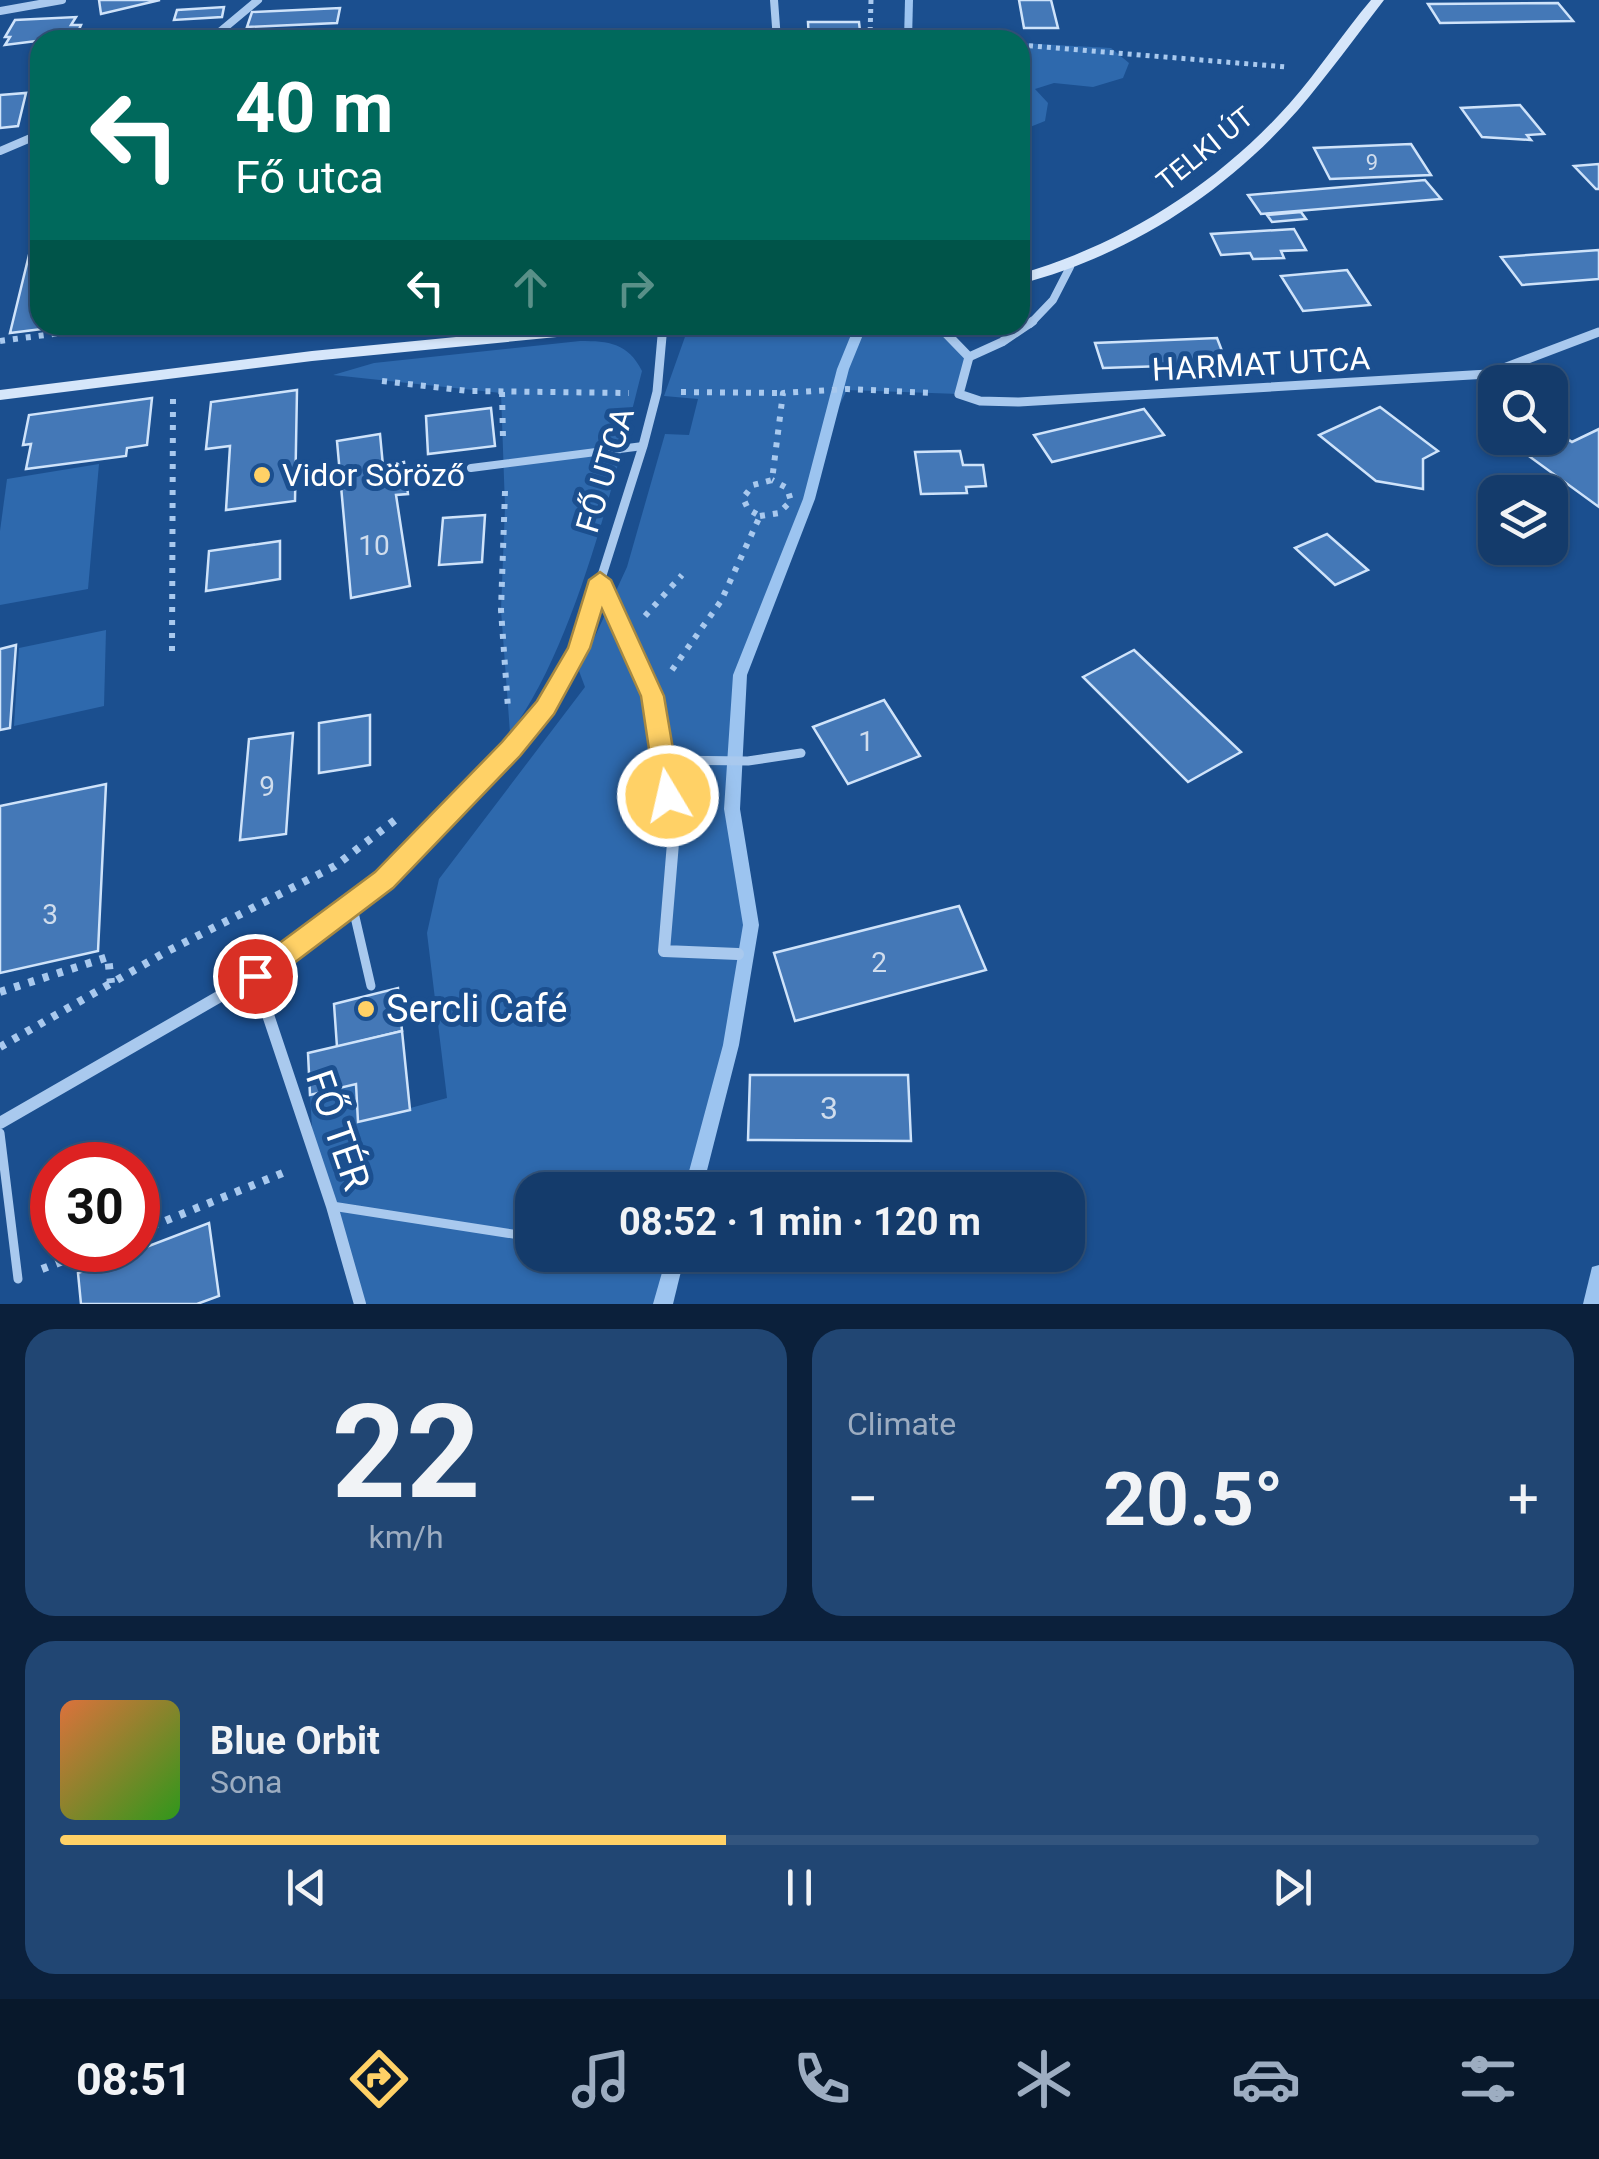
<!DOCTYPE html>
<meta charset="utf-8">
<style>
body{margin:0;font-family:Roboto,sans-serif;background:#214673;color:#f1f3f6;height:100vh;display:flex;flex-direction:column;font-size:38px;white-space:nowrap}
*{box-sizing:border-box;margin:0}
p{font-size:32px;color:#9dadc1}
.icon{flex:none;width:55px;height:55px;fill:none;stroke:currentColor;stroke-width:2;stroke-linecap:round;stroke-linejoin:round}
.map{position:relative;height:1304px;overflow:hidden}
.side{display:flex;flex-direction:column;gap:25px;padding:25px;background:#0b203b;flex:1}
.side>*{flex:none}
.hud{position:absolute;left:30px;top:30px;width:1000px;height:305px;border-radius:30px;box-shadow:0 2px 8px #0004,0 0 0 2px #33557e;background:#00695c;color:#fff;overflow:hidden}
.fabs{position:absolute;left:1478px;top:365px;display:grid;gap:20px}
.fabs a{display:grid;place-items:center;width:90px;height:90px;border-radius:20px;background:#143b6b;box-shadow:0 2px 8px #0004,0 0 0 2px #33557e;font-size:50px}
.speed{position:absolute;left:30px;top:1142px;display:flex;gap:20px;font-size:50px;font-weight:700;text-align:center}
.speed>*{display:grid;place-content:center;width:130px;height:130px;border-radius:50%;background:#143b6b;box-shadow:0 2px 8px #0004,0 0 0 2px #33557e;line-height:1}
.speed .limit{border:15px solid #d22;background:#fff;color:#111}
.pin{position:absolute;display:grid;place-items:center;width:85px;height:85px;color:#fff;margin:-42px;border:5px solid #fff;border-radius:50%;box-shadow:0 2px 10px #0007}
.me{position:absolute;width:110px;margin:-55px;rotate:351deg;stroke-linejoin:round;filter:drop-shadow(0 0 8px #0008)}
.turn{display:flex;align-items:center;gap:35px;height:210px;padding:0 40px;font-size:45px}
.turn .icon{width:130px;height:130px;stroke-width:2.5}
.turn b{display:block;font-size:70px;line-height:85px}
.lanes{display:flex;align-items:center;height:95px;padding:0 40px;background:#0003;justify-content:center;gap:50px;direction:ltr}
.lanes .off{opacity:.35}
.big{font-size:75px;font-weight:700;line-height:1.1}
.side .card{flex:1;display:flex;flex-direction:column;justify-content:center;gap:15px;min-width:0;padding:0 35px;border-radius:30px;background:#214673}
.side .dial{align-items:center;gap:0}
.dial b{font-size:130px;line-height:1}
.song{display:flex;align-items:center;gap:30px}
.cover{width:120px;height:120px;border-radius:15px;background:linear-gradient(135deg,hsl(20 70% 55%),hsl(110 70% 35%))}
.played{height:10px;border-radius:5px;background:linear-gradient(90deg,#ffd166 45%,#33557e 45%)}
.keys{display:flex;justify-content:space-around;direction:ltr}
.heat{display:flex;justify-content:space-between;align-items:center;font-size:55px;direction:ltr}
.side .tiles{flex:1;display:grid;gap:25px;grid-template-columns:1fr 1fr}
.card:last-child{grid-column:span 2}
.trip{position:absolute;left:515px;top:1172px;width:570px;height:100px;border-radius:30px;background:#143b6b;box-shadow:0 2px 8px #0004,0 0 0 2px #33557e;font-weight:700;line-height:100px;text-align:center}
.dock{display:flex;height:160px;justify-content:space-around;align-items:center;background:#08182b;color:#9dadc1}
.dock .icon{width:70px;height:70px}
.dock .current{color:#ffd166}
.dock b{font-size:45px;color:#f1f3f6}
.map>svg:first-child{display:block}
.green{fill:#2e69ad}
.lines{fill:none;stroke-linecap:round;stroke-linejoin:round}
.stream{fill:#9cc4f0;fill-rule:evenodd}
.building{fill:#4478b7;stroke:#cfe3fa;stroke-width:2.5}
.path-far2{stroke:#a9c9ee;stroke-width:5;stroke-dasharray:4 5;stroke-linecap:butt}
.path-far1{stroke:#a9c9ee;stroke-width:6;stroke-dasharray:5 8;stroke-linecap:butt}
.path{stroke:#a9c9ee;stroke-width:8;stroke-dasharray:6 9;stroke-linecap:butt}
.lane-far1{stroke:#a9c9ee;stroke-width:8}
.lane{stroke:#a9c9ee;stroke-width:9}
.street-far2{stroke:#a9c9ee;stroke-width:8}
.street-far1{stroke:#a9c9ee;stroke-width:9}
.street{stroke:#a9c9ee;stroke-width:12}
.secondary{fill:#d6e6fa;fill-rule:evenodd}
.route{fill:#ffd166;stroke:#a68842;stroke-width:2.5}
.poi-dot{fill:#ffd166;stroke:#1b4f8f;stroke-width:4}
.labels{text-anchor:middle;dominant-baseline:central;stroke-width:10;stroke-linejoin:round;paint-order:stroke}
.far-number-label{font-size:22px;fill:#d0dded}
.far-street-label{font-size:28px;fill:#fff;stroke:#1b4f8f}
.number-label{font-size:28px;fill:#d0dded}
.street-label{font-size:32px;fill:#fff;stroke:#1b4f8f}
.poi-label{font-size:32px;fill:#fff;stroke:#1b4f8f;text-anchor:start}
.near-number-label{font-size:32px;fill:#d0dded}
.near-poi-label{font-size:38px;fill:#fff;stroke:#1b4f8f;text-anchor:start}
.near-street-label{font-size:38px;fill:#fff;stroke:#1b4f8f}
</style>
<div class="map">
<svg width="1599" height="1304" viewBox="0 0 1599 1304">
<rect width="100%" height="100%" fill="#1b4f8f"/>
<!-- green -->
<g class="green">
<path d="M1020,43l91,5 18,15 -6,15 -30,9 -39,-4 -19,6 13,14 -3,18 -25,10z"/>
<path d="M771,325h167l31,32 -10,37 -112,-4 -20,40 -18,69 -69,176 -8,134 19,116 -20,120 -38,145h-161v65h144l-13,49h-303l-46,-144 -4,-65 46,-11 3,38 88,-24 -20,-165 12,-54 146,-192 -6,-16 48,-104 38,-133 24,1 9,-36 -34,-3 22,-62z"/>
<path d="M580,341c29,0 48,2 62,30 -27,106 -67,276 -132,362l-9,-123 4,-103 -4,-114 -168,-18 41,-12z"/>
<path d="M99,464l-11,125 -88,16v-74l7,-52z"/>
<path d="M106,630l-2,76 -90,20 5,-78z"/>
</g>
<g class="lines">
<!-- stream -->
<g class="stream">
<path d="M905,0h8l-1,40h-8z"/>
<path d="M855,325h12l-18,44 -34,130 -68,176 -7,134 19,116 -20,120 -37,145h-18l39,-145 20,-120 -19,-116 9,-134 70,-176 34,-130z"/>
<path d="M667,1255h18l-12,49h-20z"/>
<path d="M1599,1265v39h-16l9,-37z"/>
</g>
</g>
<!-- building -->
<g class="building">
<path d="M99,0h61l-59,14z"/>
<path d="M1019,0h32l7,28h-34z"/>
<path d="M1558,3l15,18 -133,2 -12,-19z"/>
<path d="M224,7l-2,10 -48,3 3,-10z"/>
<path d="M340,8l-3,15 -90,4 5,-15z"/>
<path d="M76,17l-5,8h10l-5,11 -71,9 5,-8h-5l10,-17z"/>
<path d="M808,22h51l2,18h-52z"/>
<path d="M26,93l-8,33 -18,2v-33z"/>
<path d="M1520,105l24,29 -17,1 4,5 -49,-3 -21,-29z"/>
<path d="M1411,144l20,31 -101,4 -16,-31z"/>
<path d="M1599,164v25h-3l-22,-23z"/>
<path d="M1425,180l16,19 -180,15 -13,-19z"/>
<path d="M1301,212l5,7 -34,3 -5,-7z"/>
<path d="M1294,229l12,21 -25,1 3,7 -31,1 -3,-6 -29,2 -10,-21z"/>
<path d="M1599,250v29l-77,6 -21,-28z"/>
<path d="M40,254v71l10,3 -40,5 19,-78z"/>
<path d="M1347,270l23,35 -67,6 -22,-35z"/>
<path d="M1217,338l10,26 -124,4 -8,-25z"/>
<path d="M297,390l-2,111 -69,9 4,-64 -24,3 5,-47z"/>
<path d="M152,398l-5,47 -20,3 -1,8 -100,13 5,-25 -8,1 6,-30z"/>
<path d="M1380,407l58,44 -15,8v30l-47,-8 -57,-46z"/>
<path d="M491,408l4,38 -67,8 -2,-38z"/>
<path d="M1144,409l20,26 -112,27 -18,-27z"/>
<path d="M1550,427l22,15 27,-13v78l-95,-69h46z"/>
<path d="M380,434l3,32 21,-4 4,32 -12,1 14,91 -59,12 -14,-157z"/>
<path d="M960,451l3,14h20l3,21 -20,1 1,6 -46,1 -6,-42z"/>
<path d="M485,515l-3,47 -43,3 4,-47z"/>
<path d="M1327,534l41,36 -33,15 -40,-37z"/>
<path d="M280,541v38l-74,12 3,-40z"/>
<path d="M16,645l-6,83 -10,2v-81z"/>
<path d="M1134,650l107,102 -53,30 -105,-105z"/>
<path d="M884,700l36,56 -72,28 -35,-57z"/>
<path d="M370,715v50l-51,8v-50z"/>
<path d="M293,733l-7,101 -46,6 9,-101z"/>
<path d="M106,784l-8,167 -98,22v-167z"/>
<path d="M959,906l27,64 -191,51 -21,-68z"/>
<path d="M398,988l4,43 -65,16 -3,-43z"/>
<path d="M402,1031l8,79 -52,12 -2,-38 -46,11 -2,-42z"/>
<path d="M750,1075h158l3,66 -163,-1z"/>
<path d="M209,1223l10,73 -22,8h-116l-3,-31z"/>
</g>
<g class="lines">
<!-- path-far2 -->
<g class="path-far2">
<path d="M871,0l-1,36 63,2"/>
<path d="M933,40h26"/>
<path d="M1020,45l266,22"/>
</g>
<!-- path-far1 -->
<g class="path-far1">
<path d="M0,341l121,-16"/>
<path d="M382,381l87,10 160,2"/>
<path d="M502,392l1,46"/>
<path d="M681,392l102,1"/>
<path d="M505,491l-4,119 7,98"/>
<path d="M760,516l19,-3 12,-12 -4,-13 -15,-8"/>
<path d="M645,616l37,-41"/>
<path d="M172,651l1,-253"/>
<path d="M672,670l49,-69 39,-85 -12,-7 -5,-11 10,-13 19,-5 11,-87 64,-4 86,4"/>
</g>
<!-- path -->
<g class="path">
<path d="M0,992l108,-35 3,26"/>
<path d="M0,1047l164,-94 171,-87 64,-49"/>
<path d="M138,1232l152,-62"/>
<path d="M42,1269l50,-19"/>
</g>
<!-- lane-far1 -->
<path class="lane-far1" d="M471,468l172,-22"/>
<!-- lane -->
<g class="lane">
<path d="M664,760l84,1 53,-8"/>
<path d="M352,904l19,82"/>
<path d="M0,1133l18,146"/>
<path d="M332,1206l200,31"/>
<path d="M645,1255l20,3"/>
</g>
<!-- street-far2 -->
<g class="street-far2">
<path d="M774,0l3,40"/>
<path d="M0,11l62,-11"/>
<path d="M210,40l48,-40"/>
<path d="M0,151l40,-17"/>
<path d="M1030,324l23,-24 17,-33"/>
</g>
<!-- street-far1 -->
<g class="street-far1">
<path d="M938,325l31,32 -10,37 21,7 39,1 469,-28 111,-42"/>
<path d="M969,357l33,-15 31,-21"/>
<path d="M601,580l51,116 10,52"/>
<path d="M510,748l35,-40 34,-60 64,-202 14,-54 6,-67"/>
</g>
<!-- street -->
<g class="street">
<path d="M661,745l13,86 -10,120 74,3"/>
<path d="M255,976l77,230 28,98"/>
<path d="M0,1123l255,-147 129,-96 129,-135"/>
</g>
<!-- secondary -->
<g class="secondary">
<path d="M1371,0h13c-28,36 -56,75 -86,110 -73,83 -170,146 -278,174v-10c104,-30 198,-90 270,-171 29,-33 53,-70 81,-103z"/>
<path d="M579,325h58l-8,5 -317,31 -312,39v-10l312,-39z"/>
</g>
</g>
<!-- route -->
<path class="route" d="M600,572l11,8 53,116 17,100 -4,7h-17l-4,-7 -15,-100 -39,-87 -12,39 -36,66 -34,42 -127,132 -128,97 -10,3 -9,-3 -4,-9 4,-8 129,-96 127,-130 35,-41 31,-53 21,-68z"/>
<!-- markers -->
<g class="poi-dot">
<circle cx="262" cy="475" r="10"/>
<circle cx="366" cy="1009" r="10"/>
</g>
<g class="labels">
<!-- far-number labels -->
<g class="far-number-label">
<text x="1372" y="162">9</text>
</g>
<!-- far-street labels -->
<g class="far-street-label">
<text transform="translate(1205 149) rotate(-39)">TELKI ÚT</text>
</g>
<!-- number labels -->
<g class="number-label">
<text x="374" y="545">10</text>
<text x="866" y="741">1</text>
<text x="267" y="786">9</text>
<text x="50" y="914">3</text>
<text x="879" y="962">2</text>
</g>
<!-- street labels -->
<g class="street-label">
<text transform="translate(1261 364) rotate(-3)">HARMAT UTCA</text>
<text transform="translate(605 470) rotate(-73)">FŐ UTCA</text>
</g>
<!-- poi labels -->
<g class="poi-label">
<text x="282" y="475">Vidor Söröző</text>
</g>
<!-- near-number labels -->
<g class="near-number-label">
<text x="829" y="1108">3</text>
</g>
<!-- near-poi labels -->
<g class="near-poi-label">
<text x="386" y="1009">Sercli Café</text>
</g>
<!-- near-street labels -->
<g class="near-street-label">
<text transform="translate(338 1130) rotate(71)">FŐ TÉR</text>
</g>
</g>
</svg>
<div class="fabs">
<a><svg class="icon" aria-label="search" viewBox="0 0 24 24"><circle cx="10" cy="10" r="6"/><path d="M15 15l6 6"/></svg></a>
<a><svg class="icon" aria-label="layers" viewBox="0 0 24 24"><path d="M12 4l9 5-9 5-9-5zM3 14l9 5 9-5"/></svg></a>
</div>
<div class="speed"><div class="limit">30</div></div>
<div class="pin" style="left:255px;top:976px;background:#d93025"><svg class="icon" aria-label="arrive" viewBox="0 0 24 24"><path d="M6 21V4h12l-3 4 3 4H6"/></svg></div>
<svg class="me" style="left:668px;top:796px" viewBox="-20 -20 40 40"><circle r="17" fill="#ffd166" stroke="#fff" stroke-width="3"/><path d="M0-11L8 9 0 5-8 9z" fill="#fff"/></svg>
<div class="trip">08:52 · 1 min · 120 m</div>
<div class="hud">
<div class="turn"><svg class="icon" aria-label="left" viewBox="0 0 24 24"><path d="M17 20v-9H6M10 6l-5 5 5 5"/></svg><div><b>40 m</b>Fő utca</div></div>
<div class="lanes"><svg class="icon" aria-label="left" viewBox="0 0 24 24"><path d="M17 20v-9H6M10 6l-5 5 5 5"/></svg><svg class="icon off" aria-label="ahead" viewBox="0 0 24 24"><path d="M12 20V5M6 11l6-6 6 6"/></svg><svg class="icon off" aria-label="right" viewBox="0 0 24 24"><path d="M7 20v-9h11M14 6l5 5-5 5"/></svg></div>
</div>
</div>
<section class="side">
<div class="tiles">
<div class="card dial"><b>22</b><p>km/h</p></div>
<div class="card"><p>Climate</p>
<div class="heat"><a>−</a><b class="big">20.5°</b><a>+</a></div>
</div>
<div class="card">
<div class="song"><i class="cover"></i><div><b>Blue Orbit</b><p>Sona</p></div></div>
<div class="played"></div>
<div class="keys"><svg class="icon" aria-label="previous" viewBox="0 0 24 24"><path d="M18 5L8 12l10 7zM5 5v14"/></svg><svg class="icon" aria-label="pause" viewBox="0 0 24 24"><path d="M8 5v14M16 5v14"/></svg><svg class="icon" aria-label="next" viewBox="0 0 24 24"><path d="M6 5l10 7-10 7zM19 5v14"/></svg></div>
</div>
</div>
</section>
<nav class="dock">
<b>08:51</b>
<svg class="icon current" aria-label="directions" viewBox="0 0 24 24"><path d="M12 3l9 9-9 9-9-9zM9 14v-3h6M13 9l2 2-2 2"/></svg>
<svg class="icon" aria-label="music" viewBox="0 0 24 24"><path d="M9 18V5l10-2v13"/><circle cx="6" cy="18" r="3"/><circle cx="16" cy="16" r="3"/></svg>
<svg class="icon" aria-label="phone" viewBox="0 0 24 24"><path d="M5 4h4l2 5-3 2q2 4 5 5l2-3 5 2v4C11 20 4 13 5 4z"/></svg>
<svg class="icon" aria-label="climate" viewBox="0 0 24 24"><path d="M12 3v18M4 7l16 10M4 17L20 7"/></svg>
<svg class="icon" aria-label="car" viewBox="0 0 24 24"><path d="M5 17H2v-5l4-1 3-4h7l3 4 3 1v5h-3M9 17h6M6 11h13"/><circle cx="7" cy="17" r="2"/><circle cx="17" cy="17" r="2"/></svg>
<svg class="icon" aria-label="filters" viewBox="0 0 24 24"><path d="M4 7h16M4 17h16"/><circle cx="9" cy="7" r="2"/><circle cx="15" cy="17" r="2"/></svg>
</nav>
